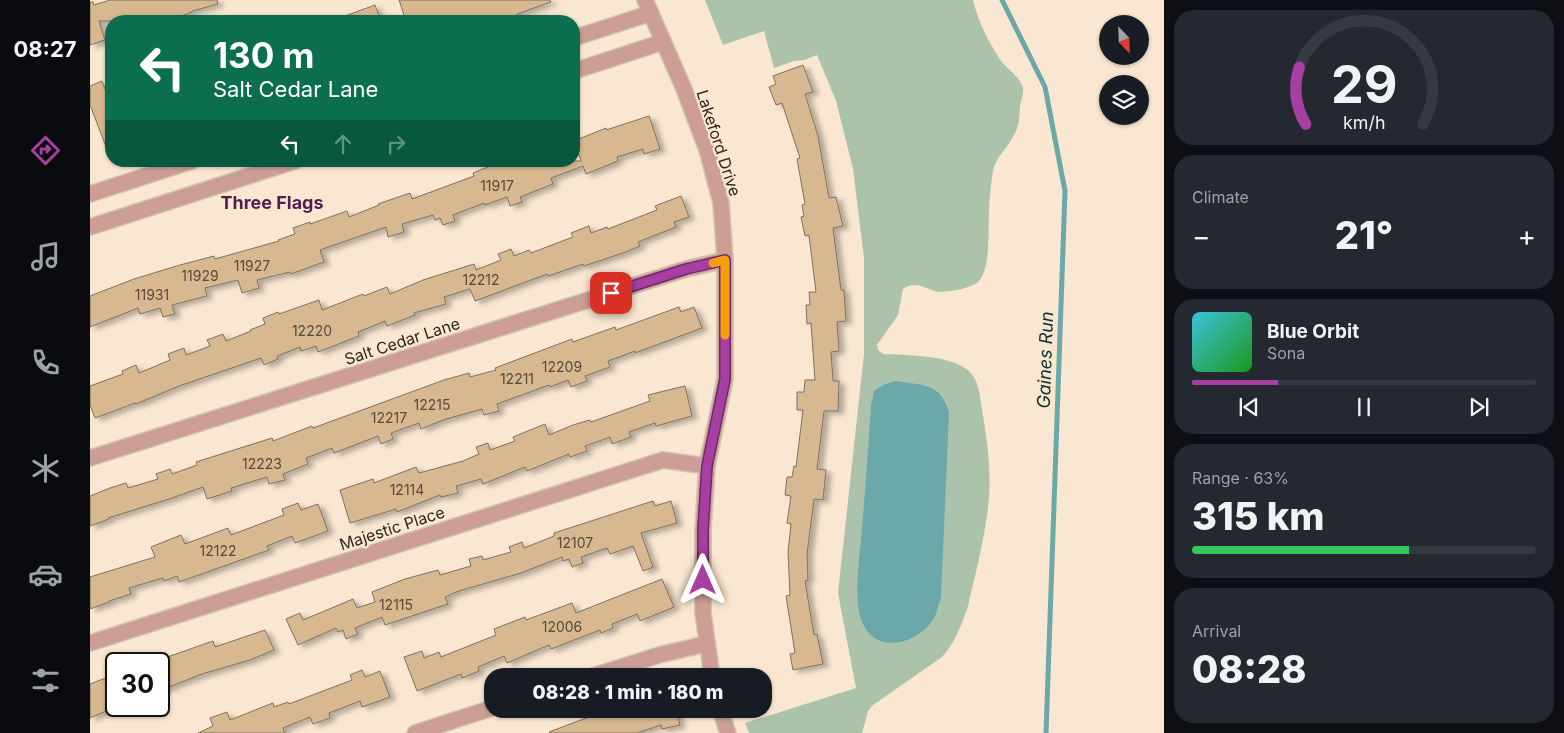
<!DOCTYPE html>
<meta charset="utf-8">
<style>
body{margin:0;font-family:Inter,sans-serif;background:#242831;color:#f1f3f6;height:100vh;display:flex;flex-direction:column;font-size:19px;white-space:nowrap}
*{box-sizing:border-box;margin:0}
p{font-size:16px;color:#9ea1a6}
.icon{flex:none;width:28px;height:28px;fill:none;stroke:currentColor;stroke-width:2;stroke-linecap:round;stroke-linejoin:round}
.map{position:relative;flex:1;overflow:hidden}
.drawer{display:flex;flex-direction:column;gap:10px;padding:10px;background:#0d0f14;width:400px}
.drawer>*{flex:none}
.guide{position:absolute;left:15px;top:15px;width:475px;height:152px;border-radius:20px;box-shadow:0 1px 4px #0004;background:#0b6e4f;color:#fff;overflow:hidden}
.needle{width:32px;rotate:157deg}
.buttons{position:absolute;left:1009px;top:15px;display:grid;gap:10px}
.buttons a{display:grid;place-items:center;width:50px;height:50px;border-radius:50%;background:#171b24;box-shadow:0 1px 4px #0004;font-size:25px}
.speed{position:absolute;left:15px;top:652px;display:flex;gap:10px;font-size:25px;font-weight:700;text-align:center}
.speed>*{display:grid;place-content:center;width:65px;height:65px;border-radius:50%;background:#171b24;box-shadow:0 1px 4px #0004;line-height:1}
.speed .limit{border:2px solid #111;border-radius:8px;background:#fff;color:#111}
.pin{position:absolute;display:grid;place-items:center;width:42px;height:42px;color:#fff;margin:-21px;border-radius:10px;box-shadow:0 2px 8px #0006}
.me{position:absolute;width:55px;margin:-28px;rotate:0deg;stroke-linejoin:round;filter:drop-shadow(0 0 4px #0008)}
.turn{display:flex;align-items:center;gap:18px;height:105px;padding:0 25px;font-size:22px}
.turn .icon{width:65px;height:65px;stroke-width:2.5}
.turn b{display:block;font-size:35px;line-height:42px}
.lanes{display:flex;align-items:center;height:48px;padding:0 25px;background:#0003;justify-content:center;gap:25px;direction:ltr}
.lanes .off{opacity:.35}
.big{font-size:38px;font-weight:800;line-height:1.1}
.drawer .widget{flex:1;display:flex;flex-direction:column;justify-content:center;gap:8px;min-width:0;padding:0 18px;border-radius:20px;background:#242831}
.drawer .dial{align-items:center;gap:0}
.dial svg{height:130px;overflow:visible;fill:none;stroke:#363941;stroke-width:7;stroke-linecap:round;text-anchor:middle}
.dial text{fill:#f1f3f6;stroke:none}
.song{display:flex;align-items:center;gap:15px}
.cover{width:60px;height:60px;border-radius:8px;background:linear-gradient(135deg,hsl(190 70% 55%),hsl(120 70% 35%))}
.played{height:5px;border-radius:2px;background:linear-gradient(90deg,#a73fa2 25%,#363941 25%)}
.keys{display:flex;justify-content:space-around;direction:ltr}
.heat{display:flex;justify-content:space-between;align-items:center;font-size:28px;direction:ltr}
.charge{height:8px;border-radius:4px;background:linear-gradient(90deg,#34c759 63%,#363941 0)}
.trip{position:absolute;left:394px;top:668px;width:288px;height:50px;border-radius:20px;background:#171b24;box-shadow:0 1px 4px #0004;font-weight:800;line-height:50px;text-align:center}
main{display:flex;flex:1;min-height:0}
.tab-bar{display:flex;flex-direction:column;width:90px;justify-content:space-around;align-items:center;background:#090b0e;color:#9ea1a6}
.tab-bar .icon{width:35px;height:35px}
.tab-bar .current{color:#a73fa2}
.tab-bar b{font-size:22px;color:#f1f3f6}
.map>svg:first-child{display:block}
.green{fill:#abc3ab}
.water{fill:#6aa8a9}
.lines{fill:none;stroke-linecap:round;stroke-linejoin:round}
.stream{stroke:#6aa8a9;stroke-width:5}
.building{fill:#d7b891;stroke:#80715d;filter:url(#shadow)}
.minor-casing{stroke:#d4c4b1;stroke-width:18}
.minor{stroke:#cc9e96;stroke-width:15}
.route-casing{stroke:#6d2969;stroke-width:12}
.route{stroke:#a73fa2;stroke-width:9}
.slow{stroke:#f59e0b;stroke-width:9}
.labels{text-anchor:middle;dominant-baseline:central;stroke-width:4.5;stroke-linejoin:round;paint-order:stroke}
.number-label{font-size:14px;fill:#574a3a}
.street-label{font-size:16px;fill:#2c251d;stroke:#f9e7d1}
.neighbourhood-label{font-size:18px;font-weight:bold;fill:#511f4f;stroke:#f9e7d1}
.water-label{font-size:18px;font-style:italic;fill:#0f2f30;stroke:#f9e7d1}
</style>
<main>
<nav class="tab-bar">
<b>08:27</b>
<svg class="icon current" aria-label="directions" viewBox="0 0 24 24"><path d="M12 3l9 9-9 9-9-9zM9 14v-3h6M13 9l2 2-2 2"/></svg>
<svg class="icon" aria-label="music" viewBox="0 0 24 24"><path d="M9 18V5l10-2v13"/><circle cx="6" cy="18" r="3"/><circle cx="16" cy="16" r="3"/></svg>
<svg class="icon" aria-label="phone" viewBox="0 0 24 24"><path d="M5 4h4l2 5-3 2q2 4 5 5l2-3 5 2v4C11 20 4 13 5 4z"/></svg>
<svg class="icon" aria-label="climate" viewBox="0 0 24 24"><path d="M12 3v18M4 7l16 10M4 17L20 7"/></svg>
<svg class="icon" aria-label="car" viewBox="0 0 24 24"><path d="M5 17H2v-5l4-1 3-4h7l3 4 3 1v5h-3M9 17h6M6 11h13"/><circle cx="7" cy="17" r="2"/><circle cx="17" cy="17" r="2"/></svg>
<svg class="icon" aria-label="filters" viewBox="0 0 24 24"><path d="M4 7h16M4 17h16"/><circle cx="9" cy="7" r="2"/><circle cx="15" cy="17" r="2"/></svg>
</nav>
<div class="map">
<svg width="1074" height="733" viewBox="0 0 1074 733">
<defs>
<filter id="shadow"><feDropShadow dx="5.5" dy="3" stdDeviation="2.5" flood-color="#0004"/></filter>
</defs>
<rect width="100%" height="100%" fill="#f9e7d1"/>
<!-- green -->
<path class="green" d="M615,0h268c5,22 15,40 26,58 6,10 21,18 24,30 1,5 -2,12 -3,18 -1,11 0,19 -6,29 -6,13 -18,21 -21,36 -2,13 -4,28 -4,41 -1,17 2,58 -11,70 -6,6 -36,12 -43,9 -13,-4 -20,-10 -32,-2l-5,26 -21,30 1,5 5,4c23,1 69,1 86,17 10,9 11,26 13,39 5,28 9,58 7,87 -3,37 -13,74 -21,109 -6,18 -13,37 -26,51l-69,48 -5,6 -6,22h-113l-4,-10 111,-35 -18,-95 26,-239v-96l-11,-89 -17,-68 -19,-46 -13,5 -10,1 -20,7 -10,-37 -41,14z"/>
<!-- water -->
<path class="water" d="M806,381c27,5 44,1 53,31l-8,186c-3,7 -4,16 -8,22 -18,26 -60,35 -72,-1 -7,-21 -2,-58 0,-80 4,-44 7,-88 10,-133l3,-15 9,-6z"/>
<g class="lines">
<!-- stream -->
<path class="stream" d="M912,0l43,87 20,104 -19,542"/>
</g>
<!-- building -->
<g class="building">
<path d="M20,0h107l1,4 -26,7v1l-24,9h-69l6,19 -15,5v-43h3l1,3z"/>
<path d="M309,0h151l1,2 -34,12v2l-15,5h-96z"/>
<path d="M285,5l6,16h-47v-1z"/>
<path d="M713,65l10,27 -8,2 13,42 11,62 7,-1 7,29 -10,2 8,62h3l2,31 -9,1 2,29 -8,1 2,29h6l-1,30h-14l-7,58 9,1 -3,30 -9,-1 -7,55 1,26 -3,1 9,54 3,-1 6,30 -30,6 -3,-16 5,-1 -9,-57 4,-1 -2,-43 3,-28 -4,-1 4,-27 -6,-1 2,-18h5l2,-11 2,1 7,-57h-6v-18h7l1,-12h10l-4,-57 -4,1 -1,-19h4l-1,-13h7l-7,-57 -4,1 -4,-19 3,-1 -2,-11 3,-1 -8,-45 3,-1 -18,-55 -6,2 -7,-18 7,-3 -3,-8z"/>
<path d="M12,81l9,24 -1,52 -20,-52v-19z"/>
<path d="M559,116l11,33 -16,5 -1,-5 -26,8 1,4 -32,13 -3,-8 -32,12 2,6 -33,13 2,5 -12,4 -3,-9 -22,8 -1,-2 -31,12 2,6 -12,4 -3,-7 -5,2 -2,-5 -31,9 2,8 -16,5 -2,-10 -66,23 4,12 -33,12 -1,-2 -33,8 2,8 -17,5 -4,-13 -33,8 2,8 -35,9 3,9 -12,3 -3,-9 -20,6 -2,-6 -48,19v-31l44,-17 46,-14 34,-9 1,3 64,-18 -1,-1 17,-6 -2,-6 17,-6v2l37,-13 2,6 30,-12 -1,-1 32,-11 2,6 62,-23 -1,-3 29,-12h79l-7,-20 32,-13v2z"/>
<path d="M591,196l8,21 -15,5 2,5 -38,15 2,4 -17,7 -39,13 -1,-2 -35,12 -1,-2 -72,27 -5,-12 -26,8 2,7 -32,9 1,2 -28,11 -2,-5 -27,11 1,4 -41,16 -2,-6 -15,5 -1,-4 -23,9 1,3 -14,6 -3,-7 -82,28 -43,18 -1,-1 -40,15 -5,-13v-19l33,-12 -1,-3 14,-6 3,8 31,-13 -2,-6 16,-6 2,7 24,-9 -3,-6 16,-6 3,7 25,-10 -1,-1 15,-6 -2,-6 15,-6 1,2 40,-14 3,10 41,-16 1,2 23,-9 3,7 33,-14 51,-16 2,6 25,-10 -3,-6 13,-5 3,7 15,-6 2,3 42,-16 -2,-4 18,-7 2,7 16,-6 1,2 49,-19 -2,-4z"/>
<path d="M589,307l2,5 13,-5 8,21 -67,25v-2l-27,10 2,6 -25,9 2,5 -16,6 -3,-7 -18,7 -1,-2 -52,19 2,7 -15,4 -2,-6 -39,11 -22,9 -2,-6 -28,10 2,6 -12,5 -3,-8 -44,17 -2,-5 -26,10 2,6 -25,10 2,6 -16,4 -2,-7 -36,11 1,3 -25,8 -4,-12 -34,12 -61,19 1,1 -19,7v-30l20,-8 16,-5 2,5 30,-9 -2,-5 14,-5 2,5 25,-9 -1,-3 76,-24 1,3 39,-15 1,2 131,-48 25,-7 1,4 26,-7 -1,-2 77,-29 1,3 42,-15 1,3z"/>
<path d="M595,386l7,30 -36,10 -1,-3 -26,9 2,5 -19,7 -2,-7 -25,9 2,5 -17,6 -1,-3 -42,17 -2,-4 -42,17 -2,-5 -25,7 2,7 -17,4 -1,-2 -43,17 -1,-3 -46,14 -10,-33 33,-11 1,4 42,-16 3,6 44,-12 16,-7 -3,-7 12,-4 2,7 25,-9 -2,-4 32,-13 4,11 24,-10 17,-5 1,2 59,-21 -2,-6z"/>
<path d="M563,501l2,5 16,-5 6,22 -36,10 12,34 -10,4 -10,-25 -23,8 -3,-6 -26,9 2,6 -11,4 -3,-8 -6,2 -1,-4 -41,16 -62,18 -14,6 3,7 -63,21 -3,-8 -27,11 3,6 -12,5 -3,-9 -5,2 -2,-4 -38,17 -12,-26 14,-6 3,7 50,-21 4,9 18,-6 -3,-10 33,-13 33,-9 2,5 31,-9 -2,-7 13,-3 1,4 28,-8 -2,-5 13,-5 2,6 30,-12v-3z"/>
<path d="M208,503l3,7 17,-6 10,27 -33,12 -3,-7 -25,10 2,4 -90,32 -2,-6 -13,5 -1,-3 -34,10 2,6 -22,7v1l-19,7v-32l65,-20 -4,-10 30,-12 4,9 43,-16 3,7 53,-20 -2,-6z"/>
<path d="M572,579l12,28 -34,14 -3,-7 -25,10 1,4 -12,5 -1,-3 -49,19 -2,-4 -42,18 -3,-7 -26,11 1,4 -17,7 -1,-4 -44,17 -13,-34 18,-6 2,7 15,-6 2,5 55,-22 -2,-6 31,-12 1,3 46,-17 4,10z"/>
<path d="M175,630l9,20 -24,10 -48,14 -43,17v-31l54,-19 2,6z"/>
<path d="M272,670l3,7 15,-6 10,26 -28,10 -2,-6 -31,12 1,5 -17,6 -3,-7 -27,11 2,5h-87l15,-7 -3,-8 17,-6 3,8 43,-17 1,4 14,-5 1,2 63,-24 -2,-5z"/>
<path d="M26,674v30l-11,4 1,3 -16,7v-34z"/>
<path d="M520,709h66l4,16 -18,4 -1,-4 -24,8h-87l-1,-1z"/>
</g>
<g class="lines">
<defs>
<g id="minor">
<path d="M555,0l39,89 23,61 14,53 4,57v119l-18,87 -4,63v84l9,63"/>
<path d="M484,38l77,-25"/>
<path d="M484,71l89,-29"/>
<path d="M0,194l102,-33"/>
<path d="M0,227l205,-66"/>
<path d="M0,458l596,-189 39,-9"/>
<path d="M0,643l573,-183 44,6"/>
<path d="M503,676l66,-21 47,-11"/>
<path d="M630,709l8,24"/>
<path d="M325,733l77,-25"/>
</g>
</defs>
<!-- minor casing -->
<use href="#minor" class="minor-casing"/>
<!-- minor -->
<use href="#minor" class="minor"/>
</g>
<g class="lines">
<defs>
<path id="route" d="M521,293l75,-24 39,-9v119l-18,87 -4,63v51"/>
</defs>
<!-- route casing -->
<use href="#route" class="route-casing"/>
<!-- route -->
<use href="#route" class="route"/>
<!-- slow -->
<path class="slow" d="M623,263l12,-3v75"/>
</g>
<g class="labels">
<!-- number labels -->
<g class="number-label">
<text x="407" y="185">11917</text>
<text x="162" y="265">11927</text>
<text x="110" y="275">11929</text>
<text x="391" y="279">12212</text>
<text x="62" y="294">11931</text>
<text x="222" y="330">12220</text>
<text x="472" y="366">12209</text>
<text x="427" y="378">12211</text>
<text x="342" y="404">12215</text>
<text x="299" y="417">12217</text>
<text x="172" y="463">12223</text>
<text x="317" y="489">12114</text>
<text x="485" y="542">12107</text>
<text x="128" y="550">12122</text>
<text x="306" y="604">12115</text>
<text x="472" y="626">12006</text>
</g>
<!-- street labels -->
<g class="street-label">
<text transform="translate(629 143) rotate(72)">Lakeford Drive</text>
<text transform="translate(312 341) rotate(-18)">Salt Cedar Lane</text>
<text transform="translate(302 528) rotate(-18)">Majestic Place</text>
</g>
<!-- neighbourhood labels -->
<g class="neighbourhood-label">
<text x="182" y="202">Three Flags</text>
</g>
<!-- water labels -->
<g class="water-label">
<text transform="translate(955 360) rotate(-88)">Gaines Run</text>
</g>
</g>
</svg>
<div class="buttons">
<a><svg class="needle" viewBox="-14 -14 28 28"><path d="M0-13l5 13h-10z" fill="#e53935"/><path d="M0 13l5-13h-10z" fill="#9ea1a6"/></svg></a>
<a><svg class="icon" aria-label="layers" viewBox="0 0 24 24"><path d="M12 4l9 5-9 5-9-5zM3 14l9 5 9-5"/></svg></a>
</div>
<div class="speed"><div class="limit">30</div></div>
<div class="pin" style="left:521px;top:293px;background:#d93025"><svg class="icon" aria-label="arrive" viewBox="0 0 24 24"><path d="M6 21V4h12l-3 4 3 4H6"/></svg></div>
<svg class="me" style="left:613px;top:580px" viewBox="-20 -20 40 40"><path d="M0-17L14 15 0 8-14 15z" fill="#a73fa2" stroke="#fff" stroke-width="4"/></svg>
<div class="trip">08:28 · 1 min · 180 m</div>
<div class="guide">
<div class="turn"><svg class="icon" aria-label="left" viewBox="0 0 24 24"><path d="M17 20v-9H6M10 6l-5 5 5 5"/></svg><div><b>130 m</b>Salt Cedar Lane</div></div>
<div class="lanes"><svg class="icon" aria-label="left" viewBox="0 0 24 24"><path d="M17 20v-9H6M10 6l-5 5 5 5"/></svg><svg class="icon off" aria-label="ahead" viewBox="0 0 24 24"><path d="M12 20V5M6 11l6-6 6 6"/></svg><svg class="icon off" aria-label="right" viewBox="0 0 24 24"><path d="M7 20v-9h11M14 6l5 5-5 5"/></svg></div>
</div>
</div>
<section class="drawer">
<div class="widget dial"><svg viewBox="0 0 100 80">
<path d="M14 69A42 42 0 1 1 86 69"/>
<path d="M14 69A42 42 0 0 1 10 34" stroke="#a73fa2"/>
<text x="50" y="56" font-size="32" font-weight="700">29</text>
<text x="50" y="72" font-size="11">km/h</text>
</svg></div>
<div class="widget"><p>Climate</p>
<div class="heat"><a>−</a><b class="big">21°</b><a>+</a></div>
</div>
<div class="widget">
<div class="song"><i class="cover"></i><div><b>Blue Orbit</b><p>Sona</p></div></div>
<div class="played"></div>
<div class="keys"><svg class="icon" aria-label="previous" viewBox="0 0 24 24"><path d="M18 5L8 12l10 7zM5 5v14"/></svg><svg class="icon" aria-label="pause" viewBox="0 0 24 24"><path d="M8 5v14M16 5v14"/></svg><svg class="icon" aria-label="next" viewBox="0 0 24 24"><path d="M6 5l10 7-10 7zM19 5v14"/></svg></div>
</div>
<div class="widget"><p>Range · 63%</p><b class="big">315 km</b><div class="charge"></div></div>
<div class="widget"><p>Arrival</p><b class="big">08:28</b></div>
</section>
</main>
